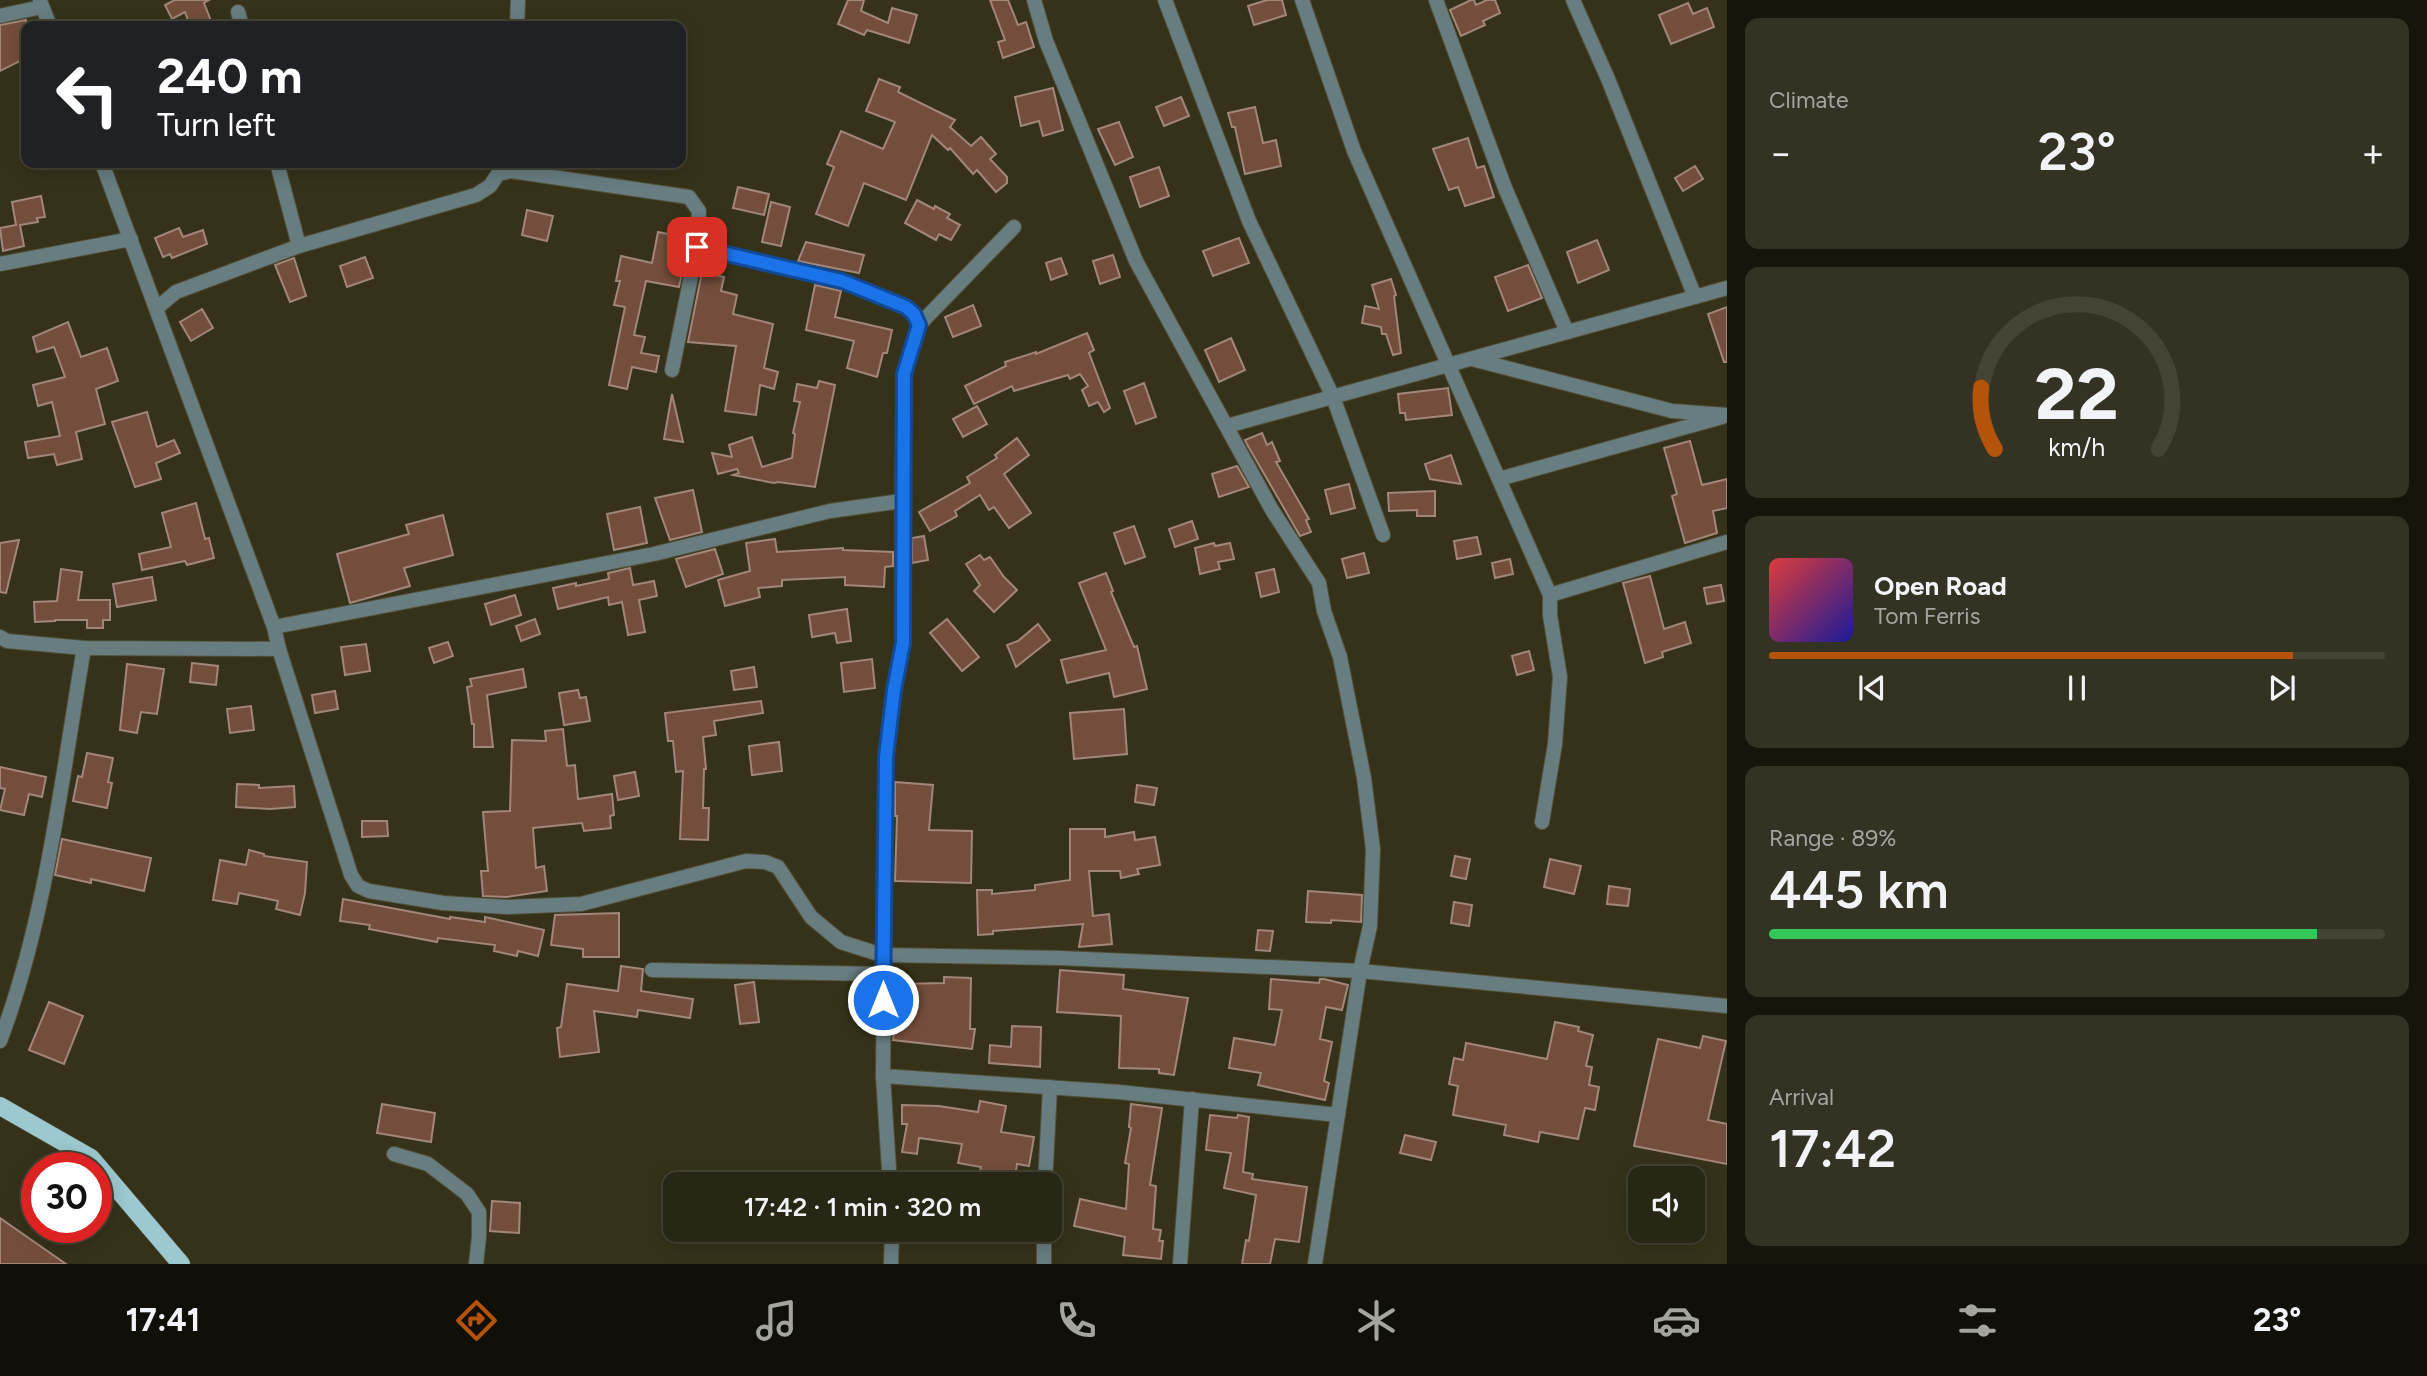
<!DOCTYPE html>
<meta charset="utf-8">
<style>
body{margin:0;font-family:Figtree,sans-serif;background:#343222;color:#f1f3f6;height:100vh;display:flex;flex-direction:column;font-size:26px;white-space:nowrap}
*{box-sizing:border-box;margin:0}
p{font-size:23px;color:#a5a5a0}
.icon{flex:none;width:38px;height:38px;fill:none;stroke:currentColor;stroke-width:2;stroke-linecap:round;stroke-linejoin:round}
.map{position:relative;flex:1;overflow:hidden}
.side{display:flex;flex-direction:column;gap:18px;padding:18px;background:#16150b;width:700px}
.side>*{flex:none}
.hud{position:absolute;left:21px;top:21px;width:665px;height:147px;border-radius:14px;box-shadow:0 4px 18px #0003,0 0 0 2px #444334;background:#202124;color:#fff;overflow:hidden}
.tools{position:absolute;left:1628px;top:1166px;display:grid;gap:14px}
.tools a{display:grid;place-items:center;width:77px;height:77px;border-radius:14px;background:#282614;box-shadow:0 4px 18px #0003,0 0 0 2px #444334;font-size:35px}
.speed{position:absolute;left:21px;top:1152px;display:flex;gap:14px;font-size:35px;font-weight:700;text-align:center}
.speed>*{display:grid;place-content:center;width:91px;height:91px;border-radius:50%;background:#282614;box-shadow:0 4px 18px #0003,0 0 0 2px #444334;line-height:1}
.speed .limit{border:10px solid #d22;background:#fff;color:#111}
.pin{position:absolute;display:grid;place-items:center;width:60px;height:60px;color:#fff;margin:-30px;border-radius:14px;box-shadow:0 4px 10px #0006}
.me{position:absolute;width:77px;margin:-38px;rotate:0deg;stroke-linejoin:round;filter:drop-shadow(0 0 5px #0008)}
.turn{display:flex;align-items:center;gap:24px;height:147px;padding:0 21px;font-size:32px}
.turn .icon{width:91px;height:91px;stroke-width:2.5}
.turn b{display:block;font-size:49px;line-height:60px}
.big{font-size:52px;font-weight:600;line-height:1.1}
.side .widget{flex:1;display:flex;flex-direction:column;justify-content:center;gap:10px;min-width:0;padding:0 24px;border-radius:14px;background:#343222}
.side .dial{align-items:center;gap:0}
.dial svg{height:182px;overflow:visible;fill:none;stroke:#444334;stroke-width:7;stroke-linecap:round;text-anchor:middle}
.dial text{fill:#f1f3f6;stroke:none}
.song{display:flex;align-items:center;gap:21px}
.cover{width:84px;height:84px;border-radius:10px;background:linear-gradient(135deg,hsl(0 70% 55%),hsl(240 70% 35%))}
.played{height:7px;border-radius:4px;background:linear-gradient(90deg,#b45309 85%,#444334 85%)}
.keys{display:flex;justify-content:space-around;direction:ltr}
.heat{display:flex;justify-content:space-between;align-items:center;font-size:38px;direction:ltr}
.charge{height:10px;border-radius:5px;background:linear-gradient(90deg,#34c759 89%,#444334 0)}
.trip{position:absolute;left:663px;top:1172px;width:399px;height:70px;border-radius:14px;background:#282614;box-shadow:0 4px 18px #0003,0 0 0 2px #444334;font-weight:600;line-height:70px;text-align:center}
.menu{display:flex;height:112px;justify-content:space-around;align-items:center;background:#100f08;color:#a5a5a0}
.menu .icon{width:49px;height:49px}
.menu .on{color:#b45309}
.menu b{font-size:32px;color:#f1f3f6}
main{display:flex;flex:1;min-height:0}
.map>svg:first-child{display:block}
.building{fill:#734e3c;stroke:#a18679;stroke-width:2}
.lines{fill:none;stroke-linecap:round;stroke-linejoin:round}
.street-casing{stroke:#545039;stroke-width:16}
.primary-casing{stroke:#545039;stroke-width:19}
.street{stroke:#677d80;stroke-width:14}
.primary{stroke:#9bc9cf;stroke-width:18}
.route-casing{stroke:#114b97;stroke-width:18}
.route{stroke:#1a73e8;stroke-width:12}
</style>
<main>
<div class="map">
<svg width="1727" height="1264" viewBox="0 0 1727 1264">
<rect width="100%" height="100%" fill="#36321a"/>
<!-- building -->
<g class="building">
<path d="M175,0h34l-5,3 9,23h-23l-5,-14 -13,7 -7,-14z"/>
<path d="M848,0h16l-3,11 27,12 4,-15 25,7 -8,28 -42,-13 -3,5 -26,-11z"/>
<path d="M990,0h18l10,25 8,-3 8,25 -31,11 -5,-16 7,-2z"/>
<path d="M1267,0h15l4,15 -32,10 -6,-19z"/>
<path d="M1471,0h3l2,5 11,-5h8l5,13 -17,8 2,4 -24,11 -11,-26z"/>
<path d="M1688,3l5,11 14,-6 7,19 -43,17 -12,-29z"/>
<path d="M26,20v38l-26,13v-46z"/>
<path d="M879,79l21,8 -2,5 57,28 -5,7 21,19 10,-9 15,17 -6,5 17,18v6l-11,9 -19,-22 -4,4 -23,-26 -2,2 -16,-15 -26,65 -42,-17 -16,43 -32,-12 18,-47 -7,-3 14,-33 42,18 12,-27 -29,-11z"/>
<path d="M1053,88l10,42 -20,6 -4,-15 -18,5 -6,-29z"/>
<path d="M1181,97l8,19 -25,10 -8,-19z"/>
<path d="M1255,107l8,36 13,-3 5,26 -36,8 -10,-47h-3l-4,-14z"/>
<path d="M1119,122l14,35 -18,8 -17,-36z"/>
<path d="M1468,138l9,30 7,-2 10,31 -29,9 -7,-19 -9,3 -16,-41z"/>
<path d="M1695,166l8,13 -20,12 -8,-13z"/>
<path d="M1159,167l10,29 -29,11 -10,-30z"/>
<path d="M738,187l31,7 -5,21 -31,-7z"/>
<path d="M41,196l4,21 -8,1 1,4 -18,3 4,21 -21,5 -3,-23 16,-3 -4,-23z"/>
<path d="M917,200l17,9 1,-3 15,8 -3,4 13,7 -9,15 -12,-6 -3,6 -31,-17z"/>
<path d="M771,202l19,5 -9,39 -19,-4z"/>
<path d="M527,210l26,6 -6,25 -25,-6z"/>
<path d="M179,228l4,9 20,-7 4,14 -35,14 -2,-4 -7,3 -8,-19z"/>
<path d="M658,232l25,5 -6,30 6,1 -4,19 -33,-6 -12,54 11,2 -4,16 18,3 -3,16 -24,-5 -5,22 -18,-4 16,-78 -11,-2 6,-24h-4l5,-25 31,7z"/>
<path d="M1239,238l10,25 -36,13 -10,-25z"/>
<path d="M1597,240l12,30 -31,13 -11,-31z"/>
<path d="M806,242l58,13 -5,18 -61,-12z"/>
<path d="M1113,255l7,22 -20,7 -7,-23z"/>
<path d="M365,257l8,21 -26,9 -7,-21z"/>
<path d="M294,258l12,38 -16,6 -15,-37z"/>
<path d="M1061,258l6,16 -16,6 -5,-17z"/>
<path d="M1528,265l14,33 -34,13 -13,-34z"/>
<path d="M702,272l22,5 -3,14 16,4 -4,19 40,10 -9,44 14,4 -4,17 -14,-4 -4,30 -31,-4 11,-65 -48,-4z"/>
<path d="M1391,279l5,16 -2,1 7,57 -8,2 -7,-21h-4l-1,-7 -19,-4 3,-17 14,3 -7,-24z"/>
<path d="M815,285l26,6 -6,26 57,13 -5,23h-4l-6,24 -30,-9 7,-27 -48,-11z"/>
<path d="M973,305l8,21 -28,11 -8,-20z"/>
<path d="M1727,307v55h-3l-16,-48z"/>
<path d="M202,309l11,19 -22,13 -11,-19z"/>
<path d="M68,322l13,35 26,-9 11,33 -22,8 9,35 -29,8 6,27 -25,6 -3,-11 -26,4 -3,-16 35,-6 -8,-34 -14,4 -5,-21 32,-8 -11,-30 -17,5 -4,-15z"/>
<path d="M1087,333l7,17 -5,3 21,55 -6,4 -6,-10 -9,4 -7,-16 6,-4 -8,-12 -10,5 -2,-4 -54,16 -2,-5 -38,18 -9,-18 41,-20 -1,-4 31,-10v2z"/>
<path d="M1231,338l14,32 -26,12 -14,-32z"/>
<path d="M819,381l16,4 -20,102 -37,-5 -4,1 -41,-8 6,-2 -2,-4 -19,5 -6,-21 20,4 -3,-12 23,-8 10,30 30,-9 3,-24 -2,-1 7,-31 -6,-1 3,-17 20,4z"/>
<path d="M1144,383l12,34 -20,7 -12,-33z"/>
<path d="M1448,388l4,27 -46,5 -1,-7h-5l-2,-19z"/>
<path d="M672,394l11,48 -19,-3z"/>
<path d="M977,406l10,18 -24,13 -10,-18z"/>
<path d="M147,412l10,35 17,-7 6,13 -24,10 5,16 -26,8 -23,-65z"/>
<path d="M1262,433l5,12 5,-3 8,19 -4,1 33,57 -3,1 5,12 -11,4 -52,-90 -3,-6z"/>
<path d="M1017,438l12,17 -25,19 27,39 -22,15 -15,-21 -5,3 -9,-15 -25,16 2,5 -27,15 -11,-19 51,-29 -3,-6 30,-19 -2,-3z"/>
<path d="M1690,441l12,44 25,-6v29l-14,3 4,22 -32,10 -13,-47 5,-2 -13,-46z"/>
<path d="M1451,455l10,29 -31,-5 -5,-15z"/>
<path d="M1237,466l12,21 -30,10 -7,-23z"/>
<path d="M1349,484l6,24 -24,6 -6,-24z"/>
<path d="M693,490l9,42 -32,8 -15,-42z"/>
<path d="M1435,491v25h-18v-6l-28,1 -1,-18z"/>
<path d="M196,503l9,36 4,-1 5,20 -27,7 -2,-4 -43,9 -3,-16 32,-7 -9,-34z"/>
<path d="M640,507l7,36 -33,7 -7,-36z"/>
<path d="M443,515l10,40 -49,13 6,18 -60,17 -13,-49 72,-20 -3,-9z"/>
<path d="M1192,521l6,18 -23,8 -6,-18z"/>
<path d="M1134,526l11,31 -20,7 -11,-31z"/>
<path d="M924,536l4,24 -16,3v-25z"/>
<path d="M1477,537l4,17 -24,5 -3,-18z"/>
<path d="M775,539l2,13 66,-4v2l50,2v14l-8,1 -1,20 -39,-2v-8l-63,3v6l-24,2 2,9 -35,9 -7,-26 32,-9 -4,-28z"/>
<path d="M19,540l-13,53 -6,-1v-49z"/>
<path d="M1214,543l1,3 15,-3 4,16 -16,3 2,7 -20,5 -5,-26z"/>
<path d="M715,549l8,25 -37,13 -10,-28z"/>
<path d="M1364,553l5,20 -22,5 -5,-19z"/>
<path d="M980,555l4,5 6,-3 14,20 13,13 -23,22 -20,-21 6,-6 -14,-21z"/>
<path d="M1510,559l3,15 -18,4 -3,-15z"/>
<path d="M630,568l3,17 21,-4 3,15 -18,4 6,32 -17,3 -6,-33 -13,3 -1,-8 -50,12 -5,-21 23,-5v3l33,-7 -1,-6z"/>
<path d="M61,569l21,3 -4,28h32v20h-7v8h-16v-8h-32v1l-20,1 -1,-20 23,-1z"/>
<path d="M1274,569l5,23 -18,5 -5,-24z"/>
<path d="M1106,573l7,18 -2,1 23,55 3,-1 10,43 -33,8 -5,-24 -42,10 -6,-23 45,-10 -27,-67z"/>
<path d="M1650,576l14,53 21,-7 6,21 -29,9 1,5 -18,6 -22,-80z"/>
<path d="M152,577l4,23 -39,7 -4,-23z"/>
<path d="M1721,585l3,16 -17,3 -3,-16z"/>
<path d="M515,595l6,20 -30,10 -6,-21z"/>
<path d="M847,609l4,32 -14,2 -2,-10 -23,4 -3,-22z"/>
<path d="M535,619l5,15 -19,7 -5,-15z"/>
<path d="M947,619l32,38 -17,14 -32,-38z"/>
<path d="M1038,624l12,16 -34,27 -9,-22 11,-4z"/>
<path d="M448,642l5,14 -19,7 -5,-15z"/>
<path d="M366,644l4,27 -25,4 -4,-28z"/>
<path d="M1529,651l5,19 -17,5 -5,-19z"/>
<path d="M872,659l3,29 -31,4 -3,-29z"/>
<path d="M192,663l26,3 -2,19 -26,-3z"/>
<path d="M127,664l37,5 -7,45 -16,-2 -4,21 -17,-3z"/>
<path d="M754,667l3,20 -23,3 -3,-19z"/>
<path d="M523,669l3,18 -39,8 6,52h-19v-23h-2l-5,-37 5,-1 -2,-7z"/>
<path d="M578,690l2,8 6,-1 4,24 -26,4 -5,-32z"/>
<path d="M335,691l3,18 -23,4 -3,-18z"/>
<path d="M761,701l2,12 -49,8 2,14 -13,2 3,32h-2l-1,39h6l-1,32 -28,-1 3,-68 -7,1 -3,-31h-5l-3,-28z"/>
<path d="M251,706l3,24 -24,3 -3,-24z"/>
<path d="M1124,709l3,45 -53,5 -4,-46z"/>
<path d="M563,729l4,37 8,-1 3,34 34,-5 2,21 -4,1 1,12 -27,3 -2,-8 -49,5 3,40 8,-2 3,25 -40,6 -24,-1 -2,-25h7l-5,-59 27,-1 2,-71 34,1 -1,-10z"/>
<path d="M779,742l3,29 -30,4 -3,-29z"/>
<path d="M87,753l26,5 -5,24 4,1 -5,25 -34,-7 5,-25 4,1z"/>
<path d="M0,767l46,10 -4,20 -13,-3 -5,21 -24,-5 5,-21 -5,-1z"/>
<path d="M635,772l4,24 -21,4 -4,-24z"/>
<path d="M895,782l38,3 -4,45 43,1 -1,52 -76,-2 2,-65h-2z"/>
<path d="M237,784l22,1v3l35,-2 1,21 -25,2 -34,-2z"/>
<path d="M1137,785l20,3 -3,17 -19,-3z"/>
<path d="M362,821h25l1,15 -26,1z"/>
<path d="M1070,829h35v8l29,-5 1,8 20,-3 5,28 -23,4 2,5 -18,4 -1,-7h-31l4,45 16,-2 3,30 -33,3 4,-23 -90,7v3l-15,1 -1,-45h15v4l43,-4v-5l35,-5z"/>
<path d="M62,839l89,19 -7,33 -53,-12v4l-36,-8z"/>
<path d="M249,850l15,4v2l43,6 -2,31 -5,22 -24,-6 2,-8 -39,-8 -2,11 -24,-4 7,-40 26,5z"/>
<path d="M1455,856l15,3 -4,20 -15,-3z"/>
<path d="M1550,859l31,7 -7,28 -30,-7z"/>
<path d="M1609,886l21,3 -2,17 -21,-2z"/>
<path d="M1308,891l54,4 -1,27 -30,-2v3l-25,-1z"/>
<path d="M343,899l107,20v-2l35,5v-5l59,13 -6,26 -20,-5 -1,5 -23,-5 1,-6 -57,-7 -1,4 -68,-13 1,-4 -30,-4z"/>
<path d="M1454,902l18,3 -3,21 -18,-3z"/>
<path d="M619,913v44h-36v-8l-32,-4 4,-30z"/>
<path d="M1258,930l15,1 -3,20 -14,-1z"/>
<path d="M621,966l22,3 -2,22 52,8 -3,19 -52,-8 -1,7 -43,-6 5,41 -39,5 -3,-29 4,-1 6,-43 51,7z"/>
<path d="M1060,970l64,5 -1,14 65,9 -14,77 -15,-2v-4l-40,-1 2,-52 -64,-4z"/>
<path d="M944,977l27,1 -1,51h5l-3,20 -79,-9 3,-22h5v-34l43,-1z"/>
<path d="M1271,979l48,4 1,-4h4l24,6 -6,25 -16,-3 -6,32 12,3 -8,39 5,2 -4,17 -67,-15 3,-12 -32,-5 5,-30 41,7 7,-35 -13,-1z"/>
<path d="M754,982l5,40 -19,2 -5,-39z"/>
<path d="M49,1002l34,14 -19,48 -35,-14z"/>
<path d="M1555,1022l24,5 -1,4 15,4 -7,31 6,1 -3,18 10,2 -4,23 -10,-2 -7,31 -38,-7 -2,10 -34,-7 2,-10 -53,-10 5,-29 -9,-2 5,-26 9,2 3,-17 81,16z"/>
<path d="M1012,1026l29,1 -1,40 -51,-4 1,-18 21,2z"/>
<path d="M1703,1036l23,5 -18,79 19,4v40l-93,-18 24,-107 42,9z"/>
<path d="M980,1101l26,5 -5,26 33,5 -5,29 -12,-2 -3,21 -36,-3 3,-15 -23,-4 4,-19 -43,-6 -2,16 -15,-2 5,-28h-5v-19l37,1 39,6z"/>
<path d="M382,1104l53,9 -4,29 -54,-9z"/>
<path d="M1131,1104l31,4 -12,77 6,1 -3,43 8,1 -2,11h4l-2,18 -38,-4 2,-18 -51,-11 6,-27 46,10 3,-45 -4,-1 6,-35 -2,-1z"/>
<path d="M1210,1115l27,3 1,-3 11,2 -6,55 10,2 -1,5 55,8 -8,55 -24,-3 -5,25h-28l4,-24 3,1 7,-46 -32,-7 7,-35 -25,-3z"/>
<path d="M1405,1135l31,7 -5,18 -31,-7z"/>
<path d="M492,1201l28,2 -1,30 -29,-2z"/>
<path d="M0,1218l66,46h-66z"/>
</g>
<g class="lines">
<defs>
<g id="street">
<path d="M1034,0l12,41 90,220 136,249 47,73 5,28 16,46 24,121 9,71 -3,77 -10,45 -45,293"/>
<path d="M1165,0l84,221 84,176 50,138"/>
<path d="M1302,0l52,151 196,444v20l10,62 -5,67 -13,78"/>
<path d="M1436,0l69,188 62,144"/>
<path d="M1573,0l35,79 87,218"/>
<path d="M40,1l10,25"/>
<path d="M238,12l4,14"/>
<path d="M0,16l42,-9"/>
<path d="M517,26l1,-26"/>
<path d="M102,163l172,464 5,22 72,226 7,11 11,5 74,12 64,4 74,-3 165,-43 19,1 13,5 33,50 30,25 41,13 178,3 300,13 367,35"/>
<path d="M277,163l22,83"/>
<path d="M697,247l145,34 64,26 8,8 5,10"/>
<path d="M0,264l131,-25"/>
<path d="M157,308l19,-16 123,-46 177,-51 14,-9 8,-12 13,-3 178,26 10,14 -2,36 -25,123"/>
<path d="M1472,359l200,52 55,4"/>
<path d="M1227,426l500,-138"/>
<path d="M1499,479l223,-62"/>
<path d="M1550,595l177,-53"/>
<path d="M274,627l380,-73 176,-43 72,-10"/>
<path d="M0,637l7,4 77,7 195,1"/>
<path d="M652,970l231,4"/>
<path d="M0,1041c46,-121 62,-265 84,-393"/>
<path d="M883,1076l236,16 219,23"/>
<path d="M394,1154l34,10 39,30 12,18v25l-3,27"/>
<path d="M890,1185l-7,-109 3,-320 8,-66 9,-47 -1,-142 2,-127 15,-49 95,-98"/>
<path d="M1045,1185l5,-98"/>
<path d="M891,1264l1,-34"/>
<path d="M1044,1264v-34"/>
<path d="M1180,1264l12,-165"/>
</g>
<path id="primary" d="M0,1106l91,52 90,106"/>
</defs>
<!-- street casing -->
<use href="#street" class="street-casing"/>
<!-- primary casing -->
<use href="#primary" class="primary-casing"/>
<!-- street -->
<use href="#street" class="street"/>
<!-- primary -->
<use href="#primary" class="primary"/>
</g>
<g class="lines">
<defs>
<path id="route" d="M697,247l145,34 64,26 8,7 5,11 -15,49 -1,269 -9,47 -8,67 -3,243"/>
</defs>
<!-- route casing -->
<use href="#route" class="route-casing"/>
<!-- route -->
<use href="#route" class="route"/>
</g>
</svg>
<div class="tools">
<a><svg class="icon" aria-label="sound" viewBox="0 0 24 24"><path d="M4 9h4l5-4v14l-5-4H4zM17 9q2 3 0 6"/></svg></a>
</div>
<div class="speed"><div class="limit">30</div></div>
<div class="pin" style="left:697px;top:247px;background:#d93025"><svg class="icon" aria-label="arrive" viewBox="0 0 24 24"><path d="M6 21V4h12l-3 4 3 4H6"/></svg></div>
<svg class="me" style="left:883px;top:1000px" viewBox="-20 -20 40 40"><circle r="17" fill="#1a73e8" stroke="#fff" stroke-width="3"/><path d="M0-11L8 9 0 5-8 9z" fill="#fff"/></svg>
<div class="trip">17:42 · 1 min · 320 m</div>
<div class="hud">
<div class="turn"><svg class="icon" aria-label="left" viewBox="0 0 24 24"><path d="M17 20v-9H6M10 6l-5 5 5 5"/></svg><div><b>240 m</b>Turn left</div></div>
</div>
</div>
<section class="side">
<div class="widget"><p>Climate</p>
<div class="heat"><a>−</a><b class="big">23°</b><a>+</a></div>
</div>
<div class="widget dial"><svg viewBox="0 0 100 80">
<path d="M14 69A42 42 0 1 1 86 69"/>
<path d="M14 69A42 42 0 0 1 8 42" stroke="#b45309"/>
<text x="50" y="56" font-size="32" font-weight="700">22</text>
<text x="50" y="72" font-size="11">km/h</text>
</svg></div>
<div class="widget">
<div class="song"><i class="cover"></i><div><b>Open Road</b><p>Tom Ferris</p></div></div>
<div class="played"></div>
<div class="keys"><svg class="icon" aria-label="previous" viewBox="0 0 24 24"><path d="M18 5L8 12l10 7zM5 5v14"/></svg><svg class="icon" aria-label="pause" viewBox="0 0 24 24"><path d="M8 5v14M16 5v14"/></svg><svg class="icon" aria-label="next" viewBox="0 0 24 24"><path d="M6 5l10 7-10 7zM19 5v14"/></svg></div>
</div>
<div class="widget"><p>Range · 89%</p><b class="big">445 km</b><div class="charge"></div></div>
<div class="widget"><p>Arrival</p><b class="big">17:42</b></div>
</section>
</main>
<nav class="menu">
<b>17:41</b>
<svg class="icon on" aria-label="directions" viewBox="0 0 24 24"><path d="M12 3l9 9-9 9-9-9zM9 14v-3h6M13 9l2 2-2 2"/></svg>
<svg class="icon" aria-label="music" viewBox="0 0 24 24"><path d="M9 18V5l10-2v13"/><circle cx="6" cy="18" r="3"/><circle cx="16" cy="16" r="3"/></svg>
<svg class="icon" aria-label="phone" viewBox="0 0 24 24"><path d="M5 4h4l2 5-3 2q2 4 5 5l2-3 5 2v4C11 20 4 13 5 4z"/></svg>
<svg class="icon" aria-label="climate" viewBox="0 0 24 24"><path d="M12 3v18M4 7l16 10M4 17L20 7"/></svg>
<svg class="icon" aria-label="car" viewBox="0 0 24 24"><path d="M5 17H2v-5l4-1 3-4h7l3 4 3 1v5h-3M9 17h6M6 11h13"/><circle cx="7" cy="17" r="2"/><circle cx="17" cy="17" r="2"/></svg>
<svg class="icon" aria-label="filters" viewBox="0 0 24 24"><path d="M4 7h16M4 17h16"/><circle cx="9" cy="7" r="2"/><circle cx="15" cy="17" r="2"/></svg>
<b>23°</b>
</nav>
